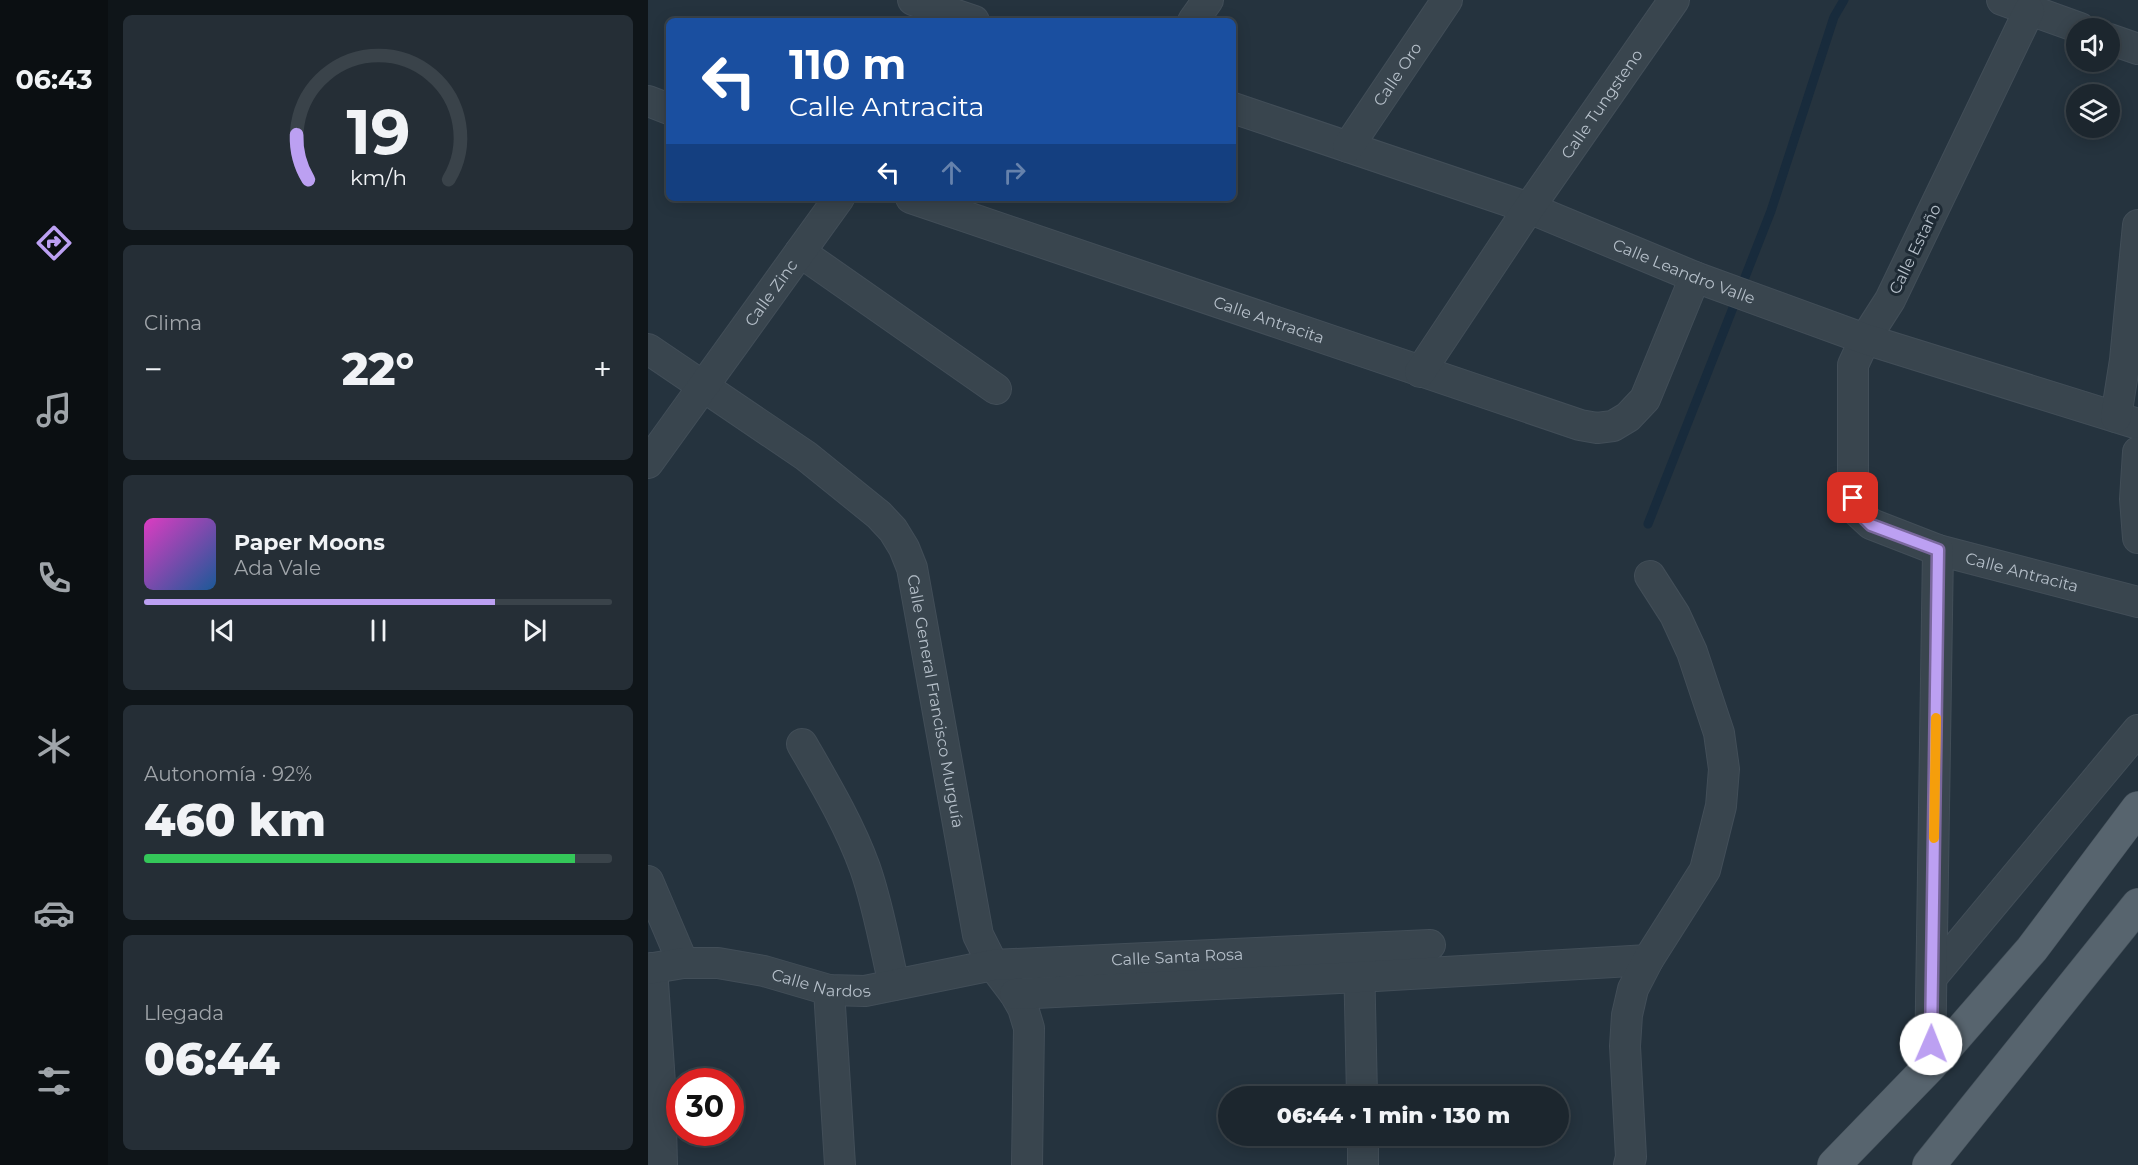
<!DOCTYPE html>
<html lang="es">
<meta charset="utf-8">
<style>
body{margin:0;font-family:Montserrat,sans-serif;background:#252e36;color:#f1f3f6;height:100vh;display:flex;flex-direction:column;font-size:22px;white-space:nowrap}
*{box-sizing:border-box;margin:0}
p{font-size:20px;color:#a0a5aa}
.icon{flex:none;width:33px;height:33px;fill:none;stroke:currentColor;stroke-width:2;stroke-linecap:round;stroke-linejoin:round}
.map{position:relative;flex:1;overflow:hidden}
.drawer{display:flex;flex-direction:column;gap:15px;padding:15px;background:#0f1519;width:540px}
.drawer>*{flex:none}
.top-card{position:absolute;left:18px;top:18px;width:570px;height:183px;border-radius:9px;box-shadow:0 3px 15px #0003,0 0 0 2px #3a434a;background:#1a4fa0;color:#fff;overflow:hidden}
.tools{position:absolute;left:1418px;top:18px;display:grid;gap:12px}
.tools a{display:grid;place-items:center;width:54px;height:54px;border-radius:50%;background:#1c262e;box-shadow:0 3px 15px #0003,0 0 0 2px #3a434a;font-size:30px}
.speed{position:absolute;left:18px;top:1068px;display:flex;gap:12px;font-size:30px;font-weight:700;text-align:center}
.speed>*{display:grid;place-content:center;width:78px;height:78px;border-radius:50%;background:#1c262e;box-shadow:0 3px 15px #0003,0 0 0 2px #3a434a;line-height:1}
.speed .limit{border:9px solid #d22;background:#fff;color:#111}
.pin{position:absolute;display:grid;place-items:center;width:51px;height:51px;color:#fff;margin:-26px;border-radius:12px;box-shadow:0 3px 9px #0006}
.me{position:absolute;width:66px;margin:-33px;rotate:1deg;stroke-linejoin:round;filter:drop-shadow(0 0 4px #0008)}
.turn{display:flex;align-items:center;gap:21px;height:126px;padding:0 24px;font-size:27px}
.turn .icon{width:78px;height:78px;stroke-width:2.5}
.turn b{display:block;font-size:42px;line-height:51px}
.lanes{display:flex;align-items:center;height:57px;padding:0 24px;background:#0003;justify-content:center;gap:30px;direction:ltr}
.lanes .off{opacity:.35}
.big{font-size:45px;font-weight:800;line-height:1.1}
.drawer .widget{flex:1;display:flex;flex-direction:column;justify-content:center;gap:9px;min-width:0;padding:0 21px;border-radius:9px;background:#252e36}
.drawer .dial{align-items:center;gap:0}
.dial svg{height:156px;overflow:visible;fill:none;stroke:#3a434a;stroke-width:7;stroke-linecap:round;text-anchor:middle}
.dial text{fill:#f1f3f6;stroke:none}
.song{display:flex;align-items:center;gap:18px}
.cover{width:72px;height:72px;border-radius:9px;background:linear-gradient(135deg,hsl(310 70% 55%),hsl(210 70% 35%))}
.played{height:6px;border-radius:3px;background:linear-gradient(90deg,#bca0f2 75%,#3a434a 75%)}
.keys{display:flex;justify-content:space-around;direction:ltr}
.heat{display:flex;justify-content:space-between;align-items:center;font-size:33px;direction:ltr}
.charge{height:9px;border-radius:4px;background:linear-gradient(90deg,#34c759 92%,#3a434a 0)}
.trip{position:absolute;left:570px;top:1086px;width:351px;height:60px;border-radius:30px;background:#1c262e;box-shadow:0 3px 15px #0003,0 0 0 2px #3a434a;font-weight:800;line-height:60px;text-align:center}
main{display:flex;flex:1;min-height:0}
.menu{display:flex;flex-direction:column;width:108px;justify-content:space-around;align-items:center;background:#0b0f12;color:#a0a5aa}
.menu .icon{width:42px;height:42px}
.menu .active{color:#bca0f2}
.menu b{font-size:27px;color:#f1f3f6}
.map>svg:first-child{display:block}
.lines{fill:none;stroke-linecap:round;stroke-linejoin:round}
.stream{stroke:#182b3c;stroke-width:9}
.minor-casing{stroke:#424e58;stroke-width:32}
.major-casing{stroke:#424e58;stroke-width:34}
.minor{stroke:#39454e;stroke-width:30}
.major{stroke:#57646e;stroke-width:33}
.route-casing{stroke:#7a689d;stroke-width:15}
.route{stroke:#bca0f2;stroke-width:10}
.slow{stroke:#f59e0b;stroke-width:10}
.labels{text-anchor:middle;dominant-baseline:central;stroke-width:6;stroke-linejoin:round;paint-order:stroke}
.street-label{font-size:16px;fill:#b5bfc9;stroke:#1e2a34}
</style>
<main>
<nav class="menu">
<b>06:43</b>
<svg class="icon active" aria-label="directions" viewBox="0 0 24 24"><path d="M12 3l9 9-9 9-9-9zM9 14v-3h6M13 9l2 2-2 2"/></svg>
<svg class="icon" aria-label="music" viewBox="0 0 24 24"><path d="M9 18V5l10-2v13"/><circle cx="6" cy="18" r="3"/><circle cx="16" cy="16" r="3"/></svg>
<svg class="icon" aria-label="phone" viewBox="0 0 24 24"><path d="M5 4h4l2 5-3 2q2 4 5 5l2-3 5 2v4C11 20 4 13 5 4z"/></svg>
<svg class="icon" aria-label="climate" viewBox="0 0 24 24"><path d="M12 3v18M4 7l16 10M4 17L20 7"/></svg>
<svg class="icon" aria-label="car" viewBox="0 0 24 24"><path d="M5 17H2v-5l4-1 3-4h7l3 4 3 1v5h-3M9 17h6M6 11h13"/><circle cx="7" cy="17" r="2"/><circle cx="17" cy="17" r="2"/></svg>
<svg class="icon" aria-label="filters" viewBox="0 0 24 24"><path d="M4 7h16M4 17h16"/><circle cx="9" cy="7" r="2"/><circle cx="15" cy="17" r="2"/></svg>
</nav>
<section class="drawer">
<div class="widget dial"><svg viewBox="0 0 100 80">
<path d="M14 69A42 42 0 1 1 86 69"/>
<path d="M14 69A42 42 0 0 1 8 46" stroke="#bca0f2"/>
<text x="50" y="56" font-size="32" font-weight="700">19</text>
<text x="50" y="72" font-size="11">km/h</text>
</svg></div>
<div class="widget"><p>Clima</p>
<div class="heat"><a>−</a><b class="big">22°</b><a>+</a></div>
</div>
<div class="widget">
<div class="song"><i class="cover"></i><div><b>Paper Moons</b><p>Ada Vale</p></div></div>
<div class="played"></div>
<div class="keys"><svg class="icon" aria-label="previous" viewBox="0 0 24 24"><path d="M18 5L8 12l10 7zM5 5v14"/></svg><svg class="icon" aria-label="pause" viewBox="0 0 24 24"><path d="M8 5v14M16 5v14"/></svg><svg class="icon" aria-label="next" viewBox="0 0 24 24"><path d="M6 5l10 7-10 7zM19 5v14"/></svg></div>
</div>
<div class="widget"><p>Autonomía · 92%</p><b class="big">460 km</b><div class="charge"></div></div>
<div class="widget"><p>Llegada</p><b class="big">06:44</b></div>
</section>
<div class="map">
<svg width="1490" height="1165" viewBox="0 0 1490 1165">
<rect width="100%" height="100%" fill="#25333e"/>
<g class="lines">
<!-- stream -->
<path class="stream" d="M1000,524l123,-313 63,-194 10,-17"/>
<defs>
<g id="minor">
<path d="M265,0l61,21"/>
<path d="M1354,0l78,28"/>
<path id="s1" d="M1381,11l-139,289 -25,39 -12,26v133l4,13 14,13 67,26 200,52"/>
<path d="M545,21l15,-21"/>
<path d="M1461,39l29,10"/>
<path d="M0,101l21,8"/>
<path id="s2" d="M585,108l296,100 166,69 170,62 273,85"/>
<path id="s3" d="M700,147l99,-147"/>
<path id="s4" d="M263,198l669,227 17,3 16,-2 15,-9 17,-18 50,-122"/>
<path d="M152,252l196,137"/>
<path id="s5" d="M0,349l158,107 73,59 14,15 11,18 8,20 66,367 15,30 22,29 8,14 6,20 -2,137"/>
<path id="s6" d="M772,372l109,-164 145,-208"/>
<path d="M1468,417l9,-57 13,-135"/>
<path d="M1490,452l-3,47 3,39"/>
<path id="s7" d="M0,463l191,-265"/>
<path d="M154,744c23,40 47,80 63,124 13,37 20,78 29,117"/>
<path d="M0,881l35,82"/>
<path d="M711,958l3,138"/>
<path d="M4,968l8,115 2,82"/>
<path id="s8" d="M0,969l35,-6h35l46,8 65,19 36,1 128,-26 437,-20"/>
<path d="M1284,977l206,-247"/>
<path d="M181,990l11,175"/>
<path d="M367,994l344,-17 289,-17"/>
<path d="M1282,1066l8,-516"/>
<path d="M715,1136v29"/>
<path d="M981,1165l2,-8 -6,-111 2,-31 6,-26 15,-29 57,-90 16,-64 3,-37 -5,-36 -27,-81 -17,-37 -25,-39"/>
</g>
<g id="major">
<path d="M1186,1165l96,-99 102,-117 106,-141"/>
<path d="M1281,1165l209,-260"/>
</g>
</defs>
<!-- minor casing -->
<use href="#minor" class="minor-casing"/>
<!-- major casing -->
<use href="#major" class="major-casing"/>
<!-- minor -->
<use href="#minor" class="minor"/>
<!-- major -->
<use href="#major" class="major"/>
</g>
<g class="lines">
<defs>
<path id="route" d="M1205,498l4,13 14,14 67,25 -7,494"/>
</defs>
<!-- route casing -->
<use href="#route" class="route-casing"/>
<!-- route -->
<use href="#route" class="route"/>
<!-- slow -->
<path class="slow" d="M1286,838l2,-120"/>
</g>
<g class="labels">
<!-- street labels -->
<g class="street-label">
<text stroke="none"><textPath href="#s3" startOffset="88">Calle Oro</textPath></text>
<text stroke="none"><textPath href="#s6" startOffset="324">Calle Tungsteno</textPath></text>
<text transform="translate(1267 249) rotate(-64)">Calle Estaño</text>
<text stroke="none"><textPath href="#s2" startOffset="480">Calle Leandro Valle</textPath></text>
<text stroke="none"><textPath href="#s7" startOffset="210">Calle Zinc</textPath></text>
<text stroke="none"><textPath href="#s4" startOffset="378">Calle Antracita</textPath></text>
<text stroke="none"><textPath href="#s1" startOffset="720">Calle Antracita</textPath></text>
<text stroke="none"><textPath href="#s5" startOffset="483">Calle General Francisco Murguía</textPath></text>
<text stroke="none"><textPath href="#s8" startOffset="536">Calle Santa Rosa</textPath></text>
<text stroke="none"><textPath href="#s8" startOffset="176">Calle Nardos</textPath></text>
</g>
</g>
</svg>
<div class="tools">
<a><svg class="icon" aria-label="sound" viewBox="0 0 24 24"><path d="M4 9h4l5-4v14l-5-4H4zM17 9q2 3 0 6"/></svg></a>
<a><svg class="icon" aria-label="layers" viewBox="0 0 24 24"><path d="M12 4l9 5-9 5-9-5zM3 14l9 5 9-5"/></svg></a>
</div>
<div class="speed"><div class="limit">30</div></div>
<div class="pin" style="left:1205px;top:498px;background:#d93025"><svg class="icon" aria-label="arrive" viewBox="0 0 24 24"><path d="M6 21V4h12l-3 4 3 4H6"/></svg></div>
<svg class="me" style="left:1283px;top:1044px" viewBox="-20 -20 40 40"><circle r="19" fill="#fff"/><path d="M0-13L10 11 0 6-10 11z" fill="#bca0f2"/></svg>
<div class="trip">06:44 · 1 min · 130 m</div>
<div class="top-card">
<div class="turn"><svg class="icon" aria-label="left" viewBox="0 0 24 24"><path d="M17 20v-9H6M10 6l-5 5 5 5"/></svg><div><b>110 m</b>Calle Antracita</div></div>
<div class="lanes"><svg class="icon" aria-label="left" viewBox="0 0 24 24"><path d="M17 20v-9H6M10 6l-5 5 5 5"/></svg><svg class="icon off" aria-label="ahead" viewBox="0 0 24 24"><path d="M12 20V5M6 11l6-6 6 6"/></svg><svg class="icon off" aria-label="right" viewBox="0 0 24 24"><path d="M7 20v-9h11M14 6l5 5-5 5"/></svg></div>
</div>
</div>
</main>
